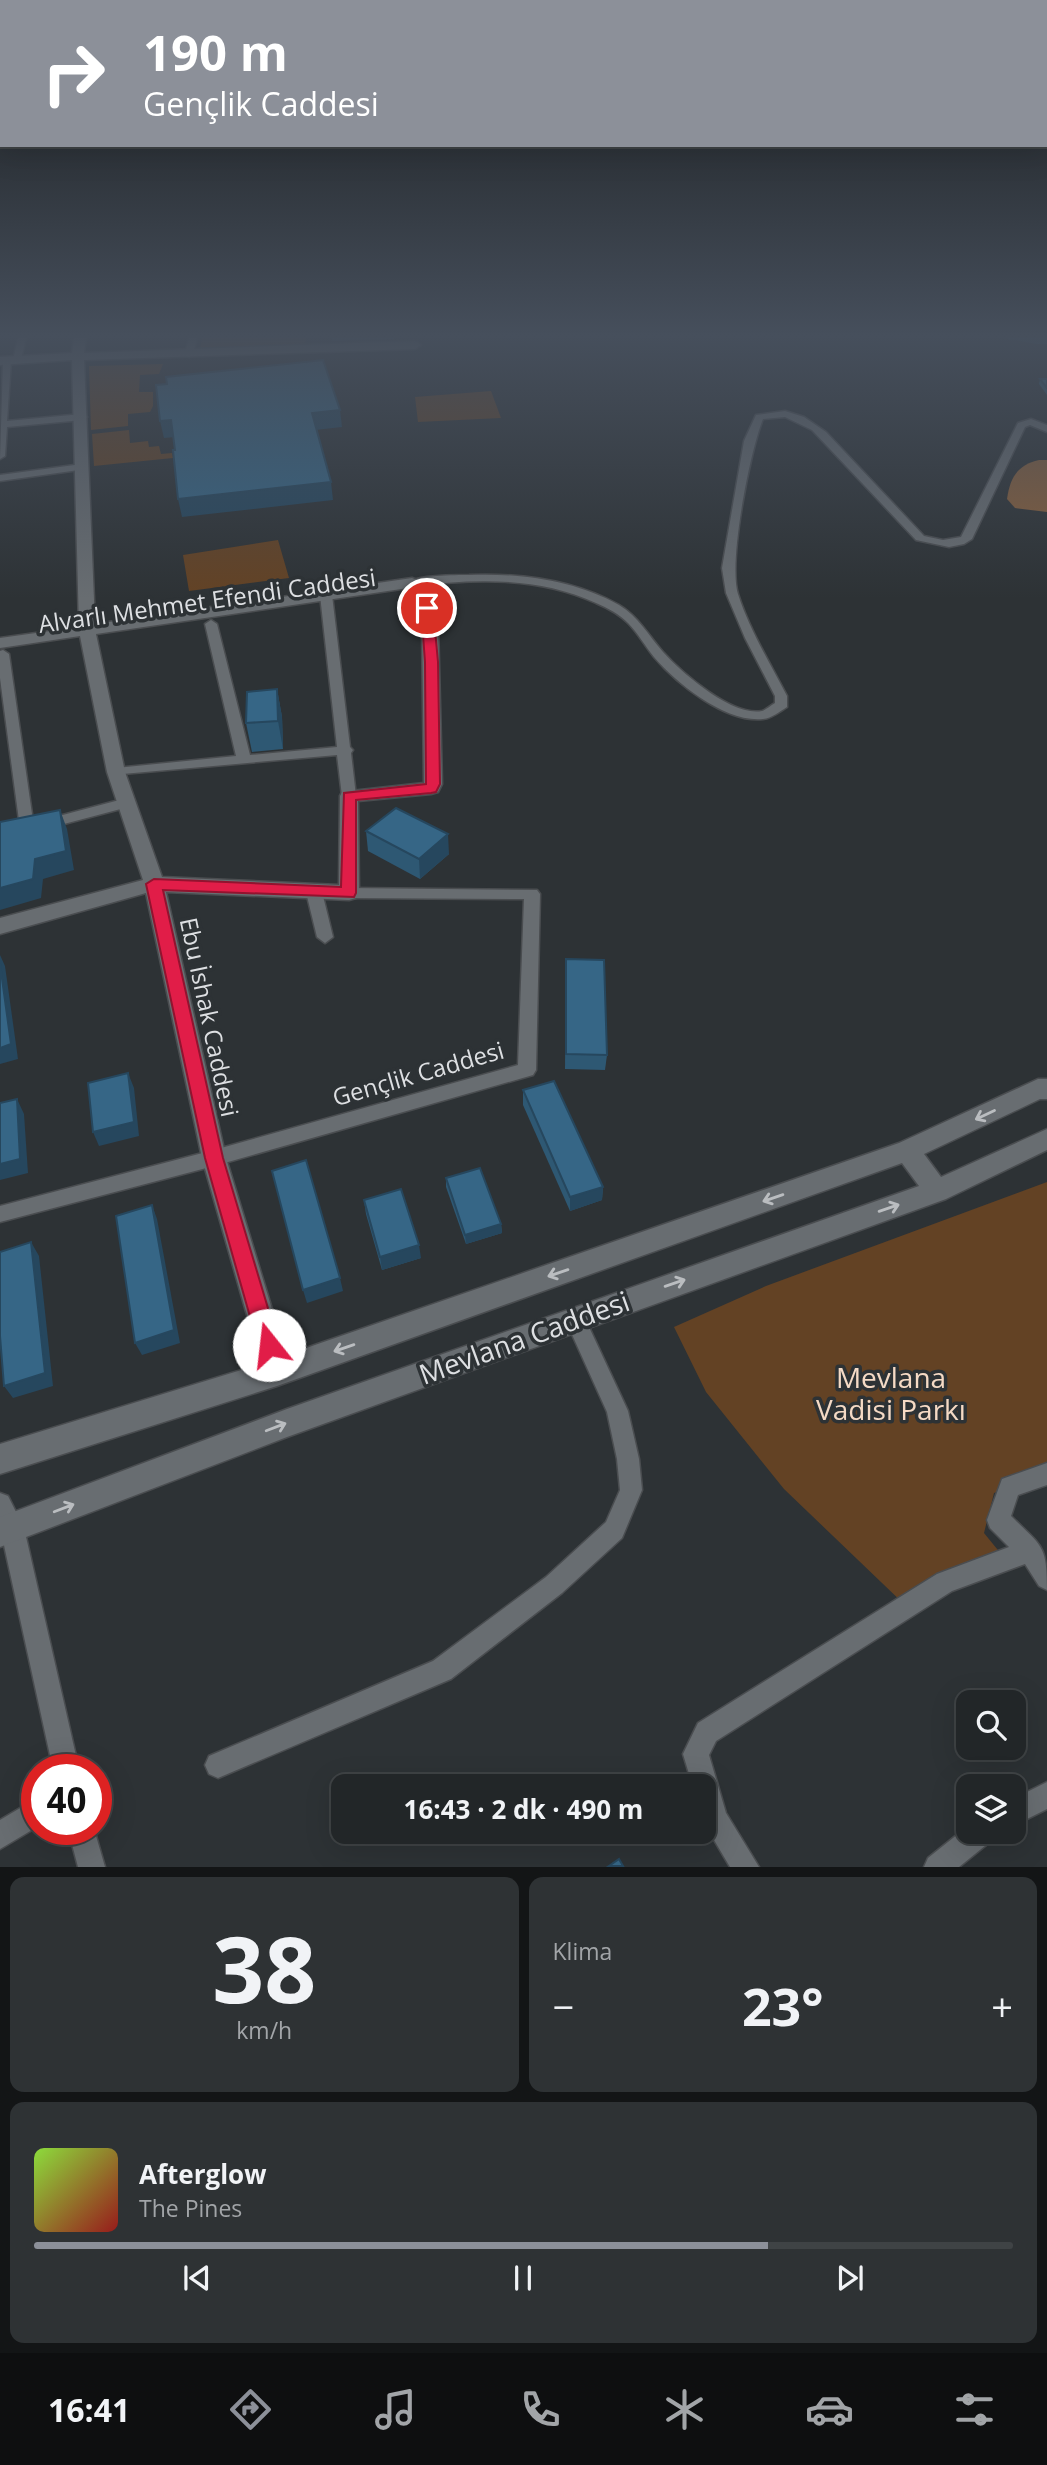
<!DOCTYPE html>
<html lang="tr">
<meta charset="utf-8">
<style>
body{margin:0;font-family:"Open Sans",sans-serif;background:#2e3234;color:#f1f3f6;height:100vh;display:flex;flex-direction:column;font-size:26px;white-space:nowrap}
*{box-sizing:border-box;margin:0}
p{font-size:23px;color:#a2a5a8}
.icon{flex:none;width:38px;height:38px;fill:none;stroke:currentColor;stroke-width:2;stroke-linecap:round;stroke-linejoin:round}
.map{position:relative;height:1867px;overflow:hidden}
.sheet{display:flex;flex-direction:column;gap:10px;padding:10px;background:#131516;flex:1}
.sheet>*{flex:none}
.guide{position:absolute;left:0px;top:0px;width:1048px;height:147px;box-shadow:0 7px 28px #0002,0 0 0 2px #3f4345;background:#8c9099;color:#fff;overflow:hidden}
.tools{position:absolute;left:956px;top:1690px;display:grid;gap:14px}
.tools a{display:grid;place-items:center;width:70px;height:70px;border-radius:14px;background:#222628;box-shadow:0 7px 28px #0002,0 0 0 2px #3f4345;font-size:35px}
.speed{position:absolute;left:21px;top:1754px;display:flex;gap:14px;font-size:35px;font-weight:700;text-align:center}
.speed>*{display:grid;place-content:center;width:91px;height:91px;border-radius:50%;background:#222628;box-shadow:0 7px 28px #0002,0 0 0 2px #3f4345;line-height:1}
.speed .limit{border:10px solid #d22;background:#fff;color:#111}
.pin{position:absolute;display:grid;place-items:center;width:60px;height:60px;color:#fff;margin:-30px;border:4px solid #fff;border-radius:50%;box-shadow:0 2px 7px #0007}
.me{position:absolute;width:77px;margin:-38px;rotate:344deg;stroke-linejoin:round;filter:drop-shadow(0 0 5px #0008)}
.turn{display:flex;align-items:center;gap:24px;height:147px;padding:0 28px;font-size:32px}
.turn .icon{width:91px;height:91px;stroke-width:2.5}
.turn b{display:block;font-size:49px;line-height:60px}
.big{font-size:52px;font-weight:700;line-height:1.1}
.sheet .card{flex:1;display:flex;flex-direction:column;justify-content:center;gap:10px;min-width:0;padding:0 24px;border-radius:14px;background:#2e3234}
.sheet .dial{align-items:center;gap:0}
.dial b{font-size:91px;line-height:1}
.song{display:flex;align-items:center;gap:21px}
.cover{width:84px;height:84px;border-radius:10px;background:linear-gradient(135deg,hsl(90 70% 55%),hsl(0 70% 35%))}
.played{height:7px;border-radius:4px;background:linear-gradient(90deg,#8c9099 75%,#3f4345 75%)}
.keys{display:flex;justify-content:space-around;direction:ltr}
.heat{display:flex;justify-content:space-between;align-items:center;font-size:38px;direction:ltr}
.sheet .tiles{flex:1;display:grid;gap:10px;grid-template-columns:1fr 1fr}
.card:last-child{grid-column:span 2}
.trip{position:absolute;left:331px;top:1774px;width:385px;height:70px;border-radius:14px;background:#222628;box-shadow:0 7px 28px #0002,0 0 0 2px #3f4345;font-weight:700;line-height:70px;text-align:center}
.tabs{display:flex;height:112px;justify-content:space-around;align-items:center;background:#0e0f10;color:#a2a5a8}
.tabs .icon{width:49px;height:49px}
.tabs .on{color:#8c9099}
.tabs b{font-size:32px;color:#f1f3f6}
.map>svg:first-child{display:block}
.green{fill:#634224}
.water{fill:#885f3b}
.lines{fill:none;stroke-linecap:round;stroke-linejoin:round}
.street-casing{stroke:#4a4d50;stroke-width:3}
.secondary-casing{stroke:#4a4d50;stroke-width:3}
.street{fill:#686d71;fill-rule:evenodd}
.secondary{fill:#686d71;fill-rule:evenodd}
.wall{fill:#2e5873}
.shaded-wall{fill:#26475e}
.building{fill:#366686;stroke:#26475e;stroke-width:2}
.oneway{stroke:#babdc0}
.route{fill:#e11d48;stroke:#92132f;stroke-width:2}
.labels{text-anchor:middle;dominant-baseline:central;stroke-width:7;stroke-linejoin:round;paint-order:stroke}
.street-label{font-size:24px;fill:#dddfe2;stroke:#2d3235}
.near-street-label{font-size:28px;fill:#dddfe2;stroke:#2d3235}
.near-park-label{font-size:28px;fill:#f5dac5;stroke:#2d3235}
</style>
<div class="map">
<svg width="1047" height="1867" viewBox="0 0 1047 1867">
<rect width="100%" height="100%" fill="#2d3235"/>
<!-- green -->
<g class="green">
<path d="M202,338h104l-1,8 -105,3z"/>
<path d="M163,364l-4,10 -19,1 -1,17h14v14l-3,6 -22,2v12l-37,4 -2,-64z"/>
<path d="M491,391l10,27 -83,4 -3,-25z"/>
<path d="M129,430l1,13 18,-2 1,6 10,-1 2,8 11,-1 1,5 -79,8 -2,-32z"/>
<path d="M278,540l11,38 -100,13 -6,-36z"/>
<path d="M1047,1182v293l-53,18 -10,40 22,27 -100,46 -122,-117 -78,-97 -32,-65 92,-41z"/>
</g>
<!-- water -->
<path class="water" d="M1039,460h8v52l-32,-4 -8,-9c3,-21 10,-34 32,-39z"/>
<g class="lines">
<defs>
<g id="street">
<path d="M18,338h8l-5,22 -4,3 -4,-3z"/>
<path d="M189,338h8l-4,16 -4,3 -4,-3z"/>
<path d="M7,358l4,3 -4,60 75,-7 5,3 -5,3 -75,7 -2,29 -5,3 3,-98z"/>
<path d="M785,411l19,6 22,15 98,104 19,4 18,-3 57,-114 13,-4 16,6v7l-17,-7 -5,2 -53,112 -8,5 -15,3 -33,-7 -104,-110 -27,-13 -22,2c-13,32 -35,143 -25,175 11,35 32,69 49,102v11c-8,5 -15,11 -24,12 -37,4 -86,-35 -109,-62 -9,-11 -16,-24 -26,-34 -9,-9 -20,-15 -32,-20 -58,-27 -122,-24 -184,-17l-6,-3c11,-8 48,-8 63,-8 51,-2 105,5 150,30 20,12 29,30 44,47 18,20 69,65 99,59 4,-1 9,-6 13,-8v-7l-30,-58 -19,-45 -4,-25 22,-127 12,-26z"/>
<path d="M82,464l4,1v4l-86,12v-6z"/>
<path d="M326,591l6,4 18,152 3,3 -2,3 5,43 -2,3h-10l-2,-3 -5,-41 -226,20 -2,-3 7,-4 120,-12 -31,-132 6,-4 6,4 33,131 87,-8 -17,-152z"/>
<path d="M3,650l6,4 25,174 -7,5 -7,-5 -20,-150v-27z"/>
<path d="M127,798l7,5 -2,3 -87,23 -7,-5 2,-3z"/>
<path d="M314,887l8,5 11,45 -8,6 -8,-6 -11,-45z"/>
<path d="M349,888l188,2 3,4 -4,176 -3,5 -319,91 -214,56v-16l214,-56 304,-85 6,-166 -175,-1 -8,-5z"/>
<path d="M575,1309l7,3 46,99 11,48 3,31 -20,48 -60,55 -111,86 -233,99 -9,-4 -4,-9 4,-9 224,-95 113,-84 60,-55 14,-32 -3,-31 -10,-47 -42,-93 3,-7z"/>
<path d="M1047,1463v22l-29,10 -7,21c31,31 36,28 36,74l-8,-4 -14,-22 -73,27 -236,150 -7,14 17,58 33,54h-29l-26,-44v-36h-11l-10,-33 15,-31 239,-149 72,-27 -19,-19 -3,-8 15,-41z"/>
<path d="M0,1493l8,3 16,32 55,241h-26l-53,-242z"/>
<path d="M1047,1782v27l-34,17v-27z"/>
<path d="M37,1798v29l-37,22v-29z"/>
<path d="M968,1826v6h27l-4,9 -32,26h-35l4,-9z"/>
<path d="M68,1829h26l11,38h-27z"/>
</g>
<path id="secondary" d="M74,338h12l-2,15 331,-12 6,4 -6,4 -331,11 11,264 317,-46 5,2 14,14 7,31 4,159 -4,8 -7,2 -73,7 1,92 -3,5 -7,2 -183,-8 60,266 60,197 613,-212 139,-64h9v20h-7l-116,55 17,23 106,-48v21l-101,49 -659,238 -287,110v-30l287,-108 632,-223 -17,-23 -625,223 -277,88v-30l261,-80 -59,-206 -56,-265 -146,41v-16l143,-38 -36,-108 -27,-136 -80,12v-10l79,-11 -7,-267 -72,5v-8l72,-4zM408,588l7,7 7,30 2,158 -82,9 -2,4 -1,89 -177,-8 -37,-105 -29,-138z"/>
</defs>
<!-- street casing -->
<use href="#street" class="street-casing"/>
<!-- secondary casing -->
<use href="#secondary" class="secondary-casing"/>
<!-- street -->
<use href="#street" class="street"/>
<!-- secondary -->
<use href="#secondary" class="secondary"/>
</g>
<!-- wall -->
<g class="wall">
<path d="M332,338h62v1l-62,2z"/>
<path d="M1003,338h44v6h-11z"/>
<path d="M1040,379h7v16l-8,-11z"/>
<path d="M277,689l5,28 1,32 -31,3 -6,-29z"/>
<path d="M366,831l83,23 -29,25 -52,-28z"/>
<path d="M566,959l41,96 -2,15 -40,-1z"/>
<path d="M523,1090l80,97 -1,13 -32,11 -47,-106z"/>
<path d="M446,1178l55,46 1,9 -36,11 -20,-57z"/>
<path d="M364,1200l57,58 -39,12 -16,-56z"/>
</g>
<!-- shaded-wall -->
<g class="shaded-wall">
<path d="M340,410l2,17 -27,3 -3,-17z"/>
<path d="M171,420l4,17 -11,1 -4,-17z"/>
<path d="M331,482l2,18 -151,17 -4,-18z"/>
<path d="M277,689l5,28 1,32 -5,-28z"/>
<path d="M60,810l7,19 7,41 -31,9 -2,19 -41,12v-22l35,-29z"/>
<path d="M448,834l1,20 -29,25 -1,-20z"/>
<path d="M0,955l5,11 13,93 -18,5z"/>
<path d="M128,1073l6,15 5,48 -40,10 -6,-14z"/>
<path d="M17,1099l7,15 4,59 -28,7v-16z"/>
<path d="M603,1187l-1,13 -32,11v-14z"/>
<path d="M152,1205l5,14 23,124 -38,12 -7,-12z"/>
<path d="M501,1224l1,9 -36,11 -1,-9z"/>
<path d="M31,1242l8,14 14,130 -40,12 -9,-12z"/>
<path d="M419,1245l2,13 -39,12 -2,-13z"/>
<path d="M340,1278l3,13 -36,12 -4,-13z"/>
</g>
<!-- building -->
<g class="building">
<path d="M323,360l17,50 -28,3 19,69 -153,17 -5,-49h2l-4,-30 -11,1 -4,-36 11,-1 -1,-7z"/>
<path d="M1040,379h7v9z"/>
<path d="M277,689l1,32 -32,2 1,-31z"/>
<path d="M396,808l52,26 -29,25 -53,-28z"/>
<path d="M60,810l6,41 -31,8 -2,20 -33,9v-66z"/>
<path d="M566,959l38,1 3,95 -41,-1z"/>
<path d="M0,964l11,80 -11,4z"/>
<path d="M128,1073l6,49 -41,10 -5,-49z"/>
<path d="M554,1081l49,106 -33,10 -47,-107z"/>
<path d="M17,1099l3,60 -20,5v-61z"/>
<path d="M306,1160l34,118 -37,12 -31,-119z"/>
<path d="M480,1168l21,56 -36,11 -19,-57z"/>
<path d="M401,1189l18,56 -39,12 -16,-57z"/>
<path d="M152,1205l22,125 -39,13 -19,-127z"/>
<path d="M31,1242l14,131 -41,13 -4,-50v-84z"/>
<path d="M619,1859l4,7h-14z"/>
</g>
<!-- one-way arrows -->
<defs><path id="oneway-shaft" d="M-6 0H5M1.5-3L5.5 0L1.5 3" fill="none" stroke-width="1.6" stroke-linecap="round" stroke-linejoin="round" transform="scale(1.75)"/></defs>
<g class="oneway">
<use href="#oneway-shaft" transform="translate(985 1115) rotate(155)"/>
<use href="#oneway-shaft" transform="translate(773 1198) rotate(161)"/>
<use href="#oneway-shaft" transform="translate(889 1208) rotate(-19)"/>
<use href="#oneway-shaft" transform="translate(558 1273) rotate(161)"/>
<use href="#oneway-shaft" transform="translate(675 1283) rotate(-19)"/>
<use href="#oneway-shaft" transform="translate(344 1348) rotate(161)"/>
<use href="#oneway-shaft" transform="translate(276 1427) rotate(-21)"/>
<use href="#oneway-shaft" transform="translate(64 1508) rotate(-21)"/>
</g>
<!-- sky -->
<linearGradient id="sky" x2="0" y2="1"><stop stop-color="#191c1d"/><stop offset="0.56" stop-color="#464f5c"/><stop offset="1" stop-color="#464f5c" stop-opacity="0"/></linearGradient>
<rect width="1047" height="599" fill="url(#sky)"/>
<!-- route -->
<path class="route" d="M427,604l6,4 5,54 2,122 -4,8 -5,1 -75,7v93l-2,4 -191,-7 60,268 56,187 -3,7 -7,3 -8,-3 -3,-7 -53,-187 -59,-274 8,-5 187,8 3,-94 82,-9 -1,-122 -4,-54z"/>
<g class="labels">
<!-- street labels -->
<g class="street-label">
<text transform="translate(207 600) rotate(-8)">Alvarlı Mehmet Efendi Caddesi</text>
<text transform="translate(210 1017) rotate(78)">Ebu İshak Caddesi</text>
<text transform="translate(418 1073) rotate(-16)">Gençlik Caddesi</text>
</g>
<!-- near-street labels -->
<g class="near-street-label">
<text transform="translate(524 1337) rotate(-20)">Mevlana Caddesi</text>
</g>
<!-- near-park labels -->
<g class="near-park-label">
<text x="891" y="1377">Mevlana<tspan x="891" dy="32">Vadisi Parkı</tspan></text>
</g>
</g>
</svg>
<div class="tools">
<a><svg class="icon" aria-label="search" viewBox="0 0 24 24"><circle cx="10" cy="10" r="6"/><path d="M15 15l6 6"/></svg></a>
<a><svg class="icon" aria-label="layers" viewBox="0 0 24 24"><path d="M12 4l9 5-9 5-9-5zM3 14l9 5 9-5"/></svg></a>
</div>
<div class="speed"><div class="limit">40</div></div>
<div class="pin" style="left:427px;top:608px;background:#d93025"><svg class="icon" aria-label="arrive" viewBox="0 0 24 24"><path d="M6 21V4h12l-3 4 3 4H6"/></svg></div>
<svg class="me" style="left:269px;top:1345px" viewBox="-20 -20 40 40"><circle r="19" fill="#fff"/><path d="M0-13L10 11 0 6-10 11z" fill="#e11d48"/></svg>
<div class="trip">16:43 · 2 dk · 490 m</div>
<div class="guide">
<div class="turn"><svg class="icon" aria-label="right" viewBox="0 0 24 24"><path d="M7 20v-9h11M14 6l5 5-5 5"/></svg><div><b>190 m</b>Gençlik Caddesi</div></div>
</div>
</div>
<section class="sheet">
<div class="tiles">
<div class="card dial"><b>38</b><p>km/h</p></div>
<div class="card"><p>Klima</p>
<div class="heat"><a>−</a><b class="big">23°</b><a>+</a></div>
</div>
<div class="card">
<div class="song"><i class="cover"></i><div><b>Afterglow</b><p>The Pines</p></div></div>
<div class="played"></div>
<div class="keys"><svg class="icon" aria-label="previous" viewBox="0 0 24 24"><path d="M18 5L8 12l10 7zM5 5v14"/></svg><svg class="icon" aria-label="pause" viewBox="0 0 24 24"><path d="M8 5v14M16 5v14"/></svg><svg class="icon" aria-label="next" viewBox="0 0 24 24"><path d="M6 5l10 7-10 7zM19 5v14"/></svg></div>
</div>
</div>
</section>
<nav class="tabs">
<b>16:41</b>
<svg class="icon on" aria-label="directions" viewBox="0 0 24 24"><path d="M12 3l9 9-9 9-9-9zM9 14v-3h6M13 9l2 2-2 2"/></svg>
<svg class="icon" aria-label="music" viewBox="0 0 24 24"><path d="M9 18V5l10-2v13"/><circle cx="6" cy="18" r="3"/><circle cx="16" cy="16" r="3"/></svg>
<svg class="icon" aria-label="phone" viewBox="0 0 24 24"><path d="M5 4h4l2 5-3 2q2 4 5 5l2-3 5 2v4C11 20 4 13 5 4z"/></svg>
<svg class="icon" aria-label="climate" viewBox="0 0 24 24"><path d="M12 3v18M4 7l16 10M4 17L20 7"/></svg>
<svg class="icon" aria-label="car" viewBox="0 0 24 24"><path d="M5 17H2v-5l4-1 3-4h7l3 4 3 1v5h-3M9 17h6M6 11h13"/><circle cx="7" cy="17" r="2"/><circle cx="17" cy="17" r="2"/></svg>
<svg class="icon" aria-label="filters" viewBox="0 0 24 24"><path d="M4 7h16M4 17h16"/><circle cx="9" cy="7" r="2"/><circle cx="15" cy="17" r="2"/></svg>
</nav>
